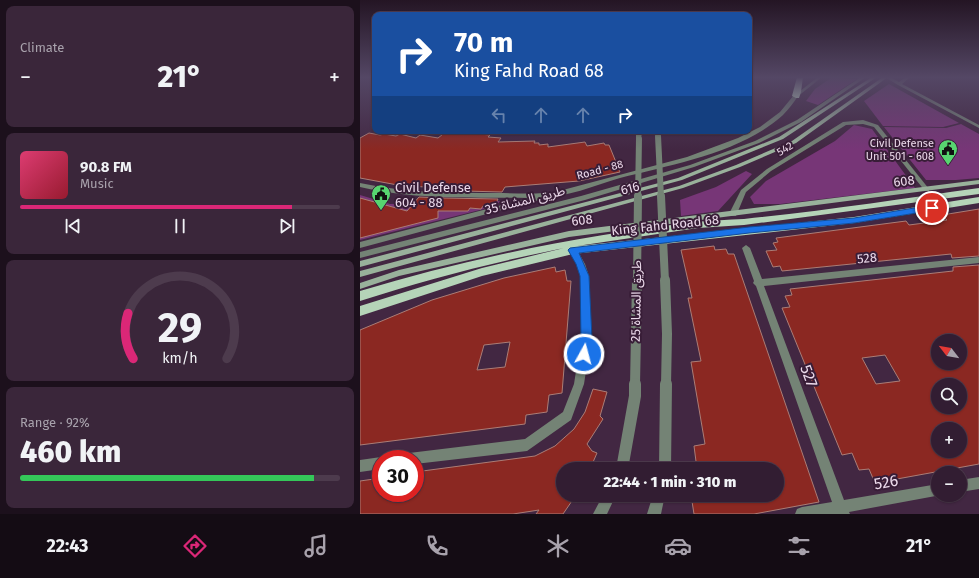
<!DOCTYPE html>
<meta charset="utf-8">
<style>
body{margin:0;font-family:"Fira Sans","Noto Sans Arabic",sans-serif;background:#3a263a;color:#f1f3f6;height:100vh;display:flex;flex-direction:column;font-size:15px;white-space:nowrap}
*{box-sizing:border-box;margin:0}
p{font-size:13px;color:#a8a2ac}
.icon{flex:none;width:22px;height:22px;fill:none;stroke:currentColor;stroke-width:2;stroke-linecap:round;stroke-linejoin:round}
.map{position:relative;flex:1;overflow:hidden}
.details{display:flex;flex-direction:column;gap:6px;padding:6px;background:#1c101c;width:360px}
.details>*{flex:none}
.guide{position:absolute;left:12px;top:12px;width:380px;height:122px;border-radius:8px;box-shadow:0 1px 3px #0004,0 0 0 1px #4d3b4d;background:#1a4fa0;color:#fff;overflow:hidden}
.needle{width:26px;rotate:301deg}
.controls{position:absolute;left:571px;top:334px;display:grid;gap:8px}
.controls a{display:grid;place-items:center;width:36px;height:36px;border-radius:50%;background:#321d32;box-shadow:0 1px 3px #0004,0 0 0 1px #4d3b4d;font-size:20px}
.speed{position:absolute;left:12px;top:450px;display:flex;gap:8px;font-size:20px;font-weight:700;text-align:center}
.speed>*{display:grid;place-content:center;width:52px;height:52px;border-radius:50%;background:#321d32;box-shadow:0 1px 3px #0004,0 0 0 1px #4d3b4d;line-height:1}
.speed .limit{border:6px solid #d22;background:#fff;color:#111}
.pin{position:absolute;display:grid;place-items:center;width:34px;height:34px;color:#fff;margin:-17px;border:2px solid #fff;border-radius:50%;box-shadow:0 1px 4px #0007}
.me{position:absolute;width:44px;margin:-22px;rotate:7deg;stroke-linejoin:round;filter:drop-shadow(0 0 3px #0008)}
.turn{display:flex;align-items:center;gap:14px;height:84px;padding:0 16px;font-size:18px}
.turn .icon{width:52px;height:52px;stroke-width:2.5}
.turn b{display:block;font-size:28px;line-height:34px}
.lanes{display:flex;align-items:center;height:38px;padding:0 16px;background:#0003;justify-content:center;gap:20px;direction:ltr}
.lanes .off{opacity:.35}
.big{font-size:30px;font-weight:800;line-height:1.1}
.details .widget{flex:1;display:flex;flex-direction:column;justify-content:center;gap:6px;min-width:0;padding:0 14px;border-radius:8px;background:#3a263a}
.details .dial{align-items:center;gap:0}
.dial svg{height:104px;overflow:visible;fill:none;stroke:#4d3b4d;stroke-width:7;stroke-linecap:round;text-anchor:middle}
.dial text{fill:#f1f3f6;stroke:none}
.song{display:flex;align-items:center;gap:12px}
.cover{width:48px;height:48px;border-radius:6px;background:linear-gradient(135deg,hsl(340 70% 55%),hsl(350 70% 35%))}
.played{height:4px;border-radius:2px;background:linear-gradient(90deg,#db2777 85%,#4d3b4d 85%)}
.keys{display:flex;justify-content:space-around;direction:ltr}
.heat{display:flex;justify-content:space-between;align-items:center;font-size:22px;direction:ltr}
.charge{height:6px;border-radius:3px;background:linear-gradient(90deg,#34c759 92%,#4d3b4d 0)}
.trip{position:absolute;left:196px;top:462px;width:228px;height:40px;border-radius:20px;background:#321d32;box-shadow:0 1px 3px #0004,0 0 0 1px #4d3b4d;font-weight:800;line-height:40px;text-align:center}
.tab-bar{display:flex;height:64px;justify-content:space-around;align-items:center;background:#140c14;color:#a8a2ac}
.tab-bar .icon{width:28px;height:28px}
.tab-bar .current{color:#db2777}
.tab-bar b{font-size:18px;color:#f1f3f6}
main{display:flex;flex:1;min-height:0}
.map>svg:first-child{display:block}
.green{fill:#773677}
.building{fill:#8b2822;stroke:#ab7d76;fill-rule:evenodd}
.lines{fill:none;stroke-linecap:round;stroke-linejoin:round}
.service{fill:#748375;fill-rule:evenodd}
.pedestrian{fill:#748375;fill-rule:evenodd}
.minor{fill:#748375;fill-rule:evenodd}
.secondary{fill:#99b19b;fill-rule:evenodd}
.primary{fill:#b5d4b8;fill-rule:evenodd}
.motorway{fill:#cff4d2;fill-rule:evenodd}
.pedestrian-bridge-far3{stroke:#748375;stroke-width:6}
.pedestrian-bridge-far2{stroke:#748375;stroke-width:8}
.pedestrian-bridge-far1{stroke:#748375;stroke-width:10}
.pedestrian-bridge{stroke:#748375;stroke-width:12}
.minor-bridge-far3{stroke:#748375;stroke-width:6}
.minor-bridge-far2{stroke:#748375;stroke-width:8}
.minor-bridge-far1{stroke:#748375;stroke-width:10}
.minor-bridge{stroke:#748375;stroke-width:12}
.route{fill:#1a73e8;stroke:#114b97}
.labels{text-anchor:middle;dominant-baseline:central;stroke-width:4;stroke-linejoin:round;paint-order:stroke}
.far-poi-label{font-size:11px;fill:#ebd9ea;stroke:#381d37;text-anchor:end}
.far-street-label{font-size:11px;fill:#ebd9ea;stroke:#381d37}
.street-label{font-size:13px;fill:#ebd9ea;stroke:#381d37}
.poi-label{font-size:13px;fill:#ebd9ea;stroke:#381d37;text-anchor:start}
.near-street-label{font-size:16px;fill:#ebd9ea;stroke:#381d37}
</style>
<main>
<section class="details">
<div class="widget"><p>Climate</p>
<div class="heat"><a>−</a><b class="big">21°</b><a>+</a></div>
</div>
<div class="widget">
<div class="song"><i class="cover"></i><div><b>90.8 FM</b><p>Music</p></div></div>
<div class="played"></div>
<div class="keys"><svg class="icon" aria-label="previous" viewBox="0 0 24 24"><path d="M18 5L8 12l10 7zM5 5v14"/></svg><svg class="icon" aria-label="pause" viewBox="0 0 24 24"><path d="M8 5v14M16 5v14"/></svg><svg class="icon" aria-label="next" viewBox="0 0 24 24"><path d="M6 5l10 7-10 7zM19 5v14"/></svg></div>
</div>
<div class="widget dial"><svg viewBox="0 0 100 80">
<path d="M14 69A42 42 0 1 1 86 69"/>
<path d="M14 69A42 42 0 0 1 10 34" stroke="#db2777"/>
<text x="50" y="56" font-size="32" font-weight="700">29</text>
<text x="50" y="72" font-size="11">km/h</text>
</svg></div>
<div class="widget"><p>Range · 92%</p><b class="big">460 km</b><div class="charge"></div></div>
</section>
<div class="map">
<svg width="619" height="514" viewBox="0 0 619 514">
<rect width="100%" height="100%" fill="#422742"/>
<!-- green -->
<g class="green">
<path d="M471,78l26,1 -39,26 -12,-4 9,-12z"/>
<path d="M529,84l70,39 -16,4 -60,-1 -19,-25z"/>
<path d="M601,124l18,10v44l-23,2h-30l-42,-53 62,1z"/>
<path d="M494,125l18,4 43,59 -135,16h-26l-4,-7 16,-16 69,-40z"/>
<path d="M386,171l6,3 -34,37 -37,5 -1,-16 36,-13z"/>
<path d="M0,195l30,9 110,-3 -4,5 -136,34z"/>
</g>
<!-- building -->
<g class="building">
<path d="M87,131l43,4 -2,2 13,1 -3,4 37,-1 -1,2h5v2l9,-1v3l37,-5 2,4 17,-3 1,2h4l11,27 -41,9 -74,6 -3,5 -77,-2 2,-3 -24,-1 -43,-8v-40l9,-5 11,2 4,-1 12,2 4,-2 16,4 4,-3 18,3z"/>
<path d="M59,197l25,1 54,1 -3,6 -12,1 -2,3 -11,-1 -2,3h-30v7l-78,20v-40l47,13z"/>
<path d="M619,209v47l-27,2 -1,-4 -169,17 -2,-5 -7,1 -7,-16 11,-1 -4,-7 5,-1 -2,-4 130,-17 3,4 38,-5 -5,-5z"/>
<path d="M354,246l1,4 11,-1 2,5h6l85,248 -65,12h-60l-3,-19h86v-26h-80l-3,-23 11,-2 -14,-82 10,-1 -13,-63h4l-11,-48z"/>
<path d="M619,265v199l-104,19 -6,-14 -10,1 -7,-17 -10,2 -60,-147 8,-1 -5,-11 7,-1 -2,-6 163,-18v-4zM578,341h22v22h-22zM525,355l15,26 -24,3 -14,-26zM578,385h22v22h-22zM578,429h22v22h-22z"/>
<path d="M195,267l1,5 9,-2 2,11h4l-9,112 -13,2 -2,17 -21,3 -1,9 -165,21v-115l72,-30 72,-22zM150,342l-5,25 -28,3 7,-25z"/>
<path d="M233,389l14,3 -7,24 3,3 -16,25 5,7 5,2 -7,16h-27v26h13l-13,19h-27l3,-4 -26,4h-153v-33l21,-3v15h34v-21l120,-16 20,-10 19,-17 11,-17z"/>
</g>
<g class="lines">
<!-- service -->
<g class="service">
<path d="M458,77h4l-25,20h-2v-2z"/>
<path d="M525,77h5l9,5 7,-5h4l-8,7 77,41v3l-81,-43z"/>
</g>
<!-- pedestrian -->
<g class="pedestrian">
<path d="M501,77h5l-65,45 -42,21 -65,24 -109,33 -225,58v-6l221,-56 109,-31 65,-24 42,-21z"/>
<path d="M276,131h6l-1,9 -5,-1z"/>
<path d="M243,495h13l-9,19h-14z"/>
</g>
<!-- minor -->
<g class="minor">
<path d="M434,95l4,1c-4,6 -9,13 -15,19 -42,38 -110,49 -163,63 -26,8 -53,19 -80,20l-1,2 -179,48v-6l169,-44c-57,-1 -114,2 -169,-11v-4c46,10 91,10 137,10 21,0 41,2 62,-2l128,-34 51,-19 22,-11 20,-15z"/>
<path d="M503,120l15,5 51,64v2h-4l-51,-64 -11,-3 -17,1 -75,46 -25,21 -10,24h-6l-1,-2 12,-24 26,-21 76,-47z"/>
<path d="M386,245l4,3 12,31 217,-22v6l-215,23 80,214 94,-16v11h3l-92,17 1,2h-55l2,-5 5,-2 30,-5 -76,-216 -3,-3 1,-2 -12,-33z"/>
<path d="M213,247l3,1 9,16 4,12 2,63 -7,45 -13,36 -44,31 -112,13v-5h-12l2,-4 4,-2 116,-14 38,-27 11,-28 7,-45v-63l-4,-12 -8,-14z"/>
<path d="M21,457l4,2h-4v10l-21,3v-12z"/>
<path d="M619,477v12l-19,3v-12z"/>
<path d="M293,495h12l-4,19h-14z"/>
</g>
<!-- secondary -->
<g class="secondary">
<path d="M512,77h5l-94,62 -101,41 -322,87v-6l318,-83 101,-41z"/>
<path d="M523,77h5l-92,66 -56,24 -57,21 -323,89v-6l319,-85 57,-21 56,-24z"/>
<path d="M619,180v4l-410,53 -170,39 -39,13v-6l39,-13 170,-39z"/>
</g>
<!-- primary -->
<path class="primary" d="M619,188v6l-235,31 -46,3 -121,18 277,-29 125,-20v6l-125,20 -281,31 -91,22 -122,40v-10l122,-38 82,-20c-69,14 -137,31 -204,53v-10c110,-33 222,-56 337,-69 15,-2 31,-2 47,-3 78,-8 157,-20 235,-31z"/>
<!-- motorway -->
<path class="motorway" d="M437,77h6l-2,15 -2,6h-3l-4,-2z"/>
<!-- pedestrian-bridge-far3 -->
<path class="pedestrian-bridge-far3" d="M278,197l1,-58"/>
<!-- pedestrian-bridge-far2 -->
<path class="pedestrian-bridge-far2" d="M277,281l1,-85"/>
<!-- pedestrian-bridge-far1 -->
<path class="pedestrian-bridge-far1" d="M275,385l2,-105"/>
<!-- pedestrian-bridge -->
<path class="pedestrian-bridge" d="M262,469l13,-73v-12"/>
<!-- minor-bridge-far3 -->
<path class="minor-bridge-far3" d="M298,136l3,61"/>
<!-- minor-bridge-far2 -->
<path class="minor-bridge-far2" d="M301,196l4,85"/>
<!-- minor-bridge-far1 -->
<path class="minor-bridge-far1" d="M305,280l2,54 -1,51"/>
<!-- minor-bridge -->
<path class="minor-bridge" d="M305,469l1,-85"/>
</g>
<!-- sky -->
<linearGradient id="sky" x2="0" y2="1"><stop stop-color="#241524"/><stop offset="0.52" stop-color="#544765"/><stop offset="1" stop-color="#544765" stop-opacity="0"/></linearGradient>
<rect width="619" height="149" fill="url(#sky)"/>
<!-- route -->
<path class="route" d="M572,205l4,3 -1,2 -81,13 -105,10 -170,20 10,23 3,63 -4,19 -4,1 -4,-1 -2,-4 3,-15 -1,-63 -4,-12 -8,-14 2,-2 179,-21 105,-9z"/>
<!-- icons -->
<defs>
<symbol id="civic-pin" viewBox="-11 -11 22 30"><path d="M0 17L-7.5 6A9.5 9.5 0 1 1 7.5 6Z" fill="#57d570" stroke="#381d37"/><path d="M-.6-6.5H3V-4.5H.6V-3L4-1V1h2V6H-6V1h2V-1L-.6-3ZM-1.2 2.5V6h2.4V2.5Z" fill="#111"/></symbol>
</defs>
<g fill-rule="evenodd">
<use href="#civic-pin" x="577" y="138" width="22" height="30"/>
<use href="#civic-pin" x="10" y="183" width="22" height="30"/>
</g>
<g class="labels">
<!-- far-poi labels -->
<g class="far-poi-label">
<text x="574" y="143">Civil Defense<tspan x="574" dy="13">Unit 501 - 608</tspan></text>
</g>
<!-- far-street labels -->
<g class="far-street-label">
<text transform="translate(425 149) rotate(-32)">542</text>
<text transform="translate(240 170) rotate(-15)">Road - 88</text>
</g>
<!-- street labels -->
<g class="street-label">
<text transform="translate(544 181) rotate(-7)">608</text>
<text transform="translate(270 188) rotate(-15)">616</text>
<text transform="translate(165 200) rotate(-14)">طريق المشاة 35</text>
<text transform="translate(222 220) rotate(-7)">608</text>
<text transform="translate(305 225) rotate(-6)">King Fahd Road 68</text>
<text transform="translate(507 258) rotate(-6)">528</text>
<text transform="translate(276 301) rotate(-89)">طريق المشاة 25</text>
</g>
<!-- poi labels -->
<g class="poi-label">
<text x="35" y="187">Civil Defense<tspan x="35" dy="15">604 - 88</tspan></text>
</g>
<!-- near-street labels -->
<g class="near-street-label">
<text transform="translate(449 376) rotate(70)">527</text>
<text transform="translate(526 482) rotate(-10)">526</text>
</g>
</g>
</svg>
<div class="controls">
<a><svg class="needle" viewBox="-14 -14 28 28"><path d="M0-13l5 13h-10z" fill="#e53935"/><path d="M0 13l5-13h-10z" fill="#a8a2ac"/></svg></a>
<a><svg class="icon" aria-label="search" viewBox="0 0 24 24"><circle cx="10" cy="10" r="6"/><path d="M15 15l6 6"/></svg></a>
<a>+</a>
<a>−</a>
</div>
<div class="speed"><div class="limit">30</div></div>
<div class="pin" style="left:572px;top:208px;background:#d93025"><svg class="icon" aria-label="arrive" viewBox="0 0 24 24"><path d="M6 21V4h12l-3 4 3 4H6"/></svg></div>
<svg class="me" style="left:224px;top:354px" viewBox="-20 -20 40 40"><circle r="17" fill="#1a73e8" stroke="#fff" stroke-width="3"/><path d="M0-11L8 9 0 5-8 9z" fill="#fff"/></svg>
<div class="trip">22:44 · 1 min · 310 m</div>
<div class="guide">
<div class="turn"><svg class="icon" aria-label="right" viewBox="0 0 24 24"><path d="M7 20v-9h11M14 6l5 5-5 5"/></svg><div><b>70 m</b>King Fahd Road 68</div></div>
<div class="lanes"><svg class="icon off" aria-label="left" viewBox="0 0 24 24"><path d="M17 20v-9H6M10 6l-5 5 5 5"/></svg><svg class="icon off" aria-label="ahead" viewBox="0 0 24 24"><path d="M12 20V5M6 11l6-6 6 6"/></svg><svg class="icon off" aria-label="ahead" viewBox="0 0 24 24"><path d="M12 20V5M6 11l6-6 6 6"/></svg><svg class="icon" aria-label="right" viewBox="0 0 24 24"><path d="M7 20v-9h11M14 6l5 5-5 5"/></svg></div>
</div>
</div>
</main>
<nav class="tab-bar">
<b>22:43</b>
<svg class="icon current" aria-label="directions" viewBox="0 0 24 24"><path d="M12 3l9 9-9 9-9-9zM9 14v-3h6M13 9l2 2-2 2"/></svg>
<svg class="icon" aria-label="music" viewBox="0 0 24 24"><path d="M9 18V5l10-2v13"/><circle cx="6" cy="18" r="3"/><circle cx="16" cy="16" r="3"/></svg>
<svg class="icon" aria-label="phone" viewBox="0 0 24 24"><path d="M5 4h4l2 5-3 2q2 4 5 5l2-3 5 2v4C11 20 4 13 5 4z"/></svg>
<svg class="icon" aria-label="climate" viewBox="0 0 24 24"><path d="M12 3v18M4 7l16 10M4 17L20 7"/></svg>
<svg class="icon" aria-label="car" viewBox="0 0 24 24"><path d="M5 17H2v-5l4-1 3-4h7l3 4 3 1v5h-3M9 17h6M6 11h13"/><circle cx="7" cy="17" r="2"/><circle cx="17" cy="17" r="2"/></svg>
<svg class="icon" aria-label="filters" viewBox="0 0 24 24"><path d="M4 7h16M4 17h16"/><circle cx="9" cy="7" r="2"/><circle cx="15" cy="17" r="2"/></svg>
<b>21°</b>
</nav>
